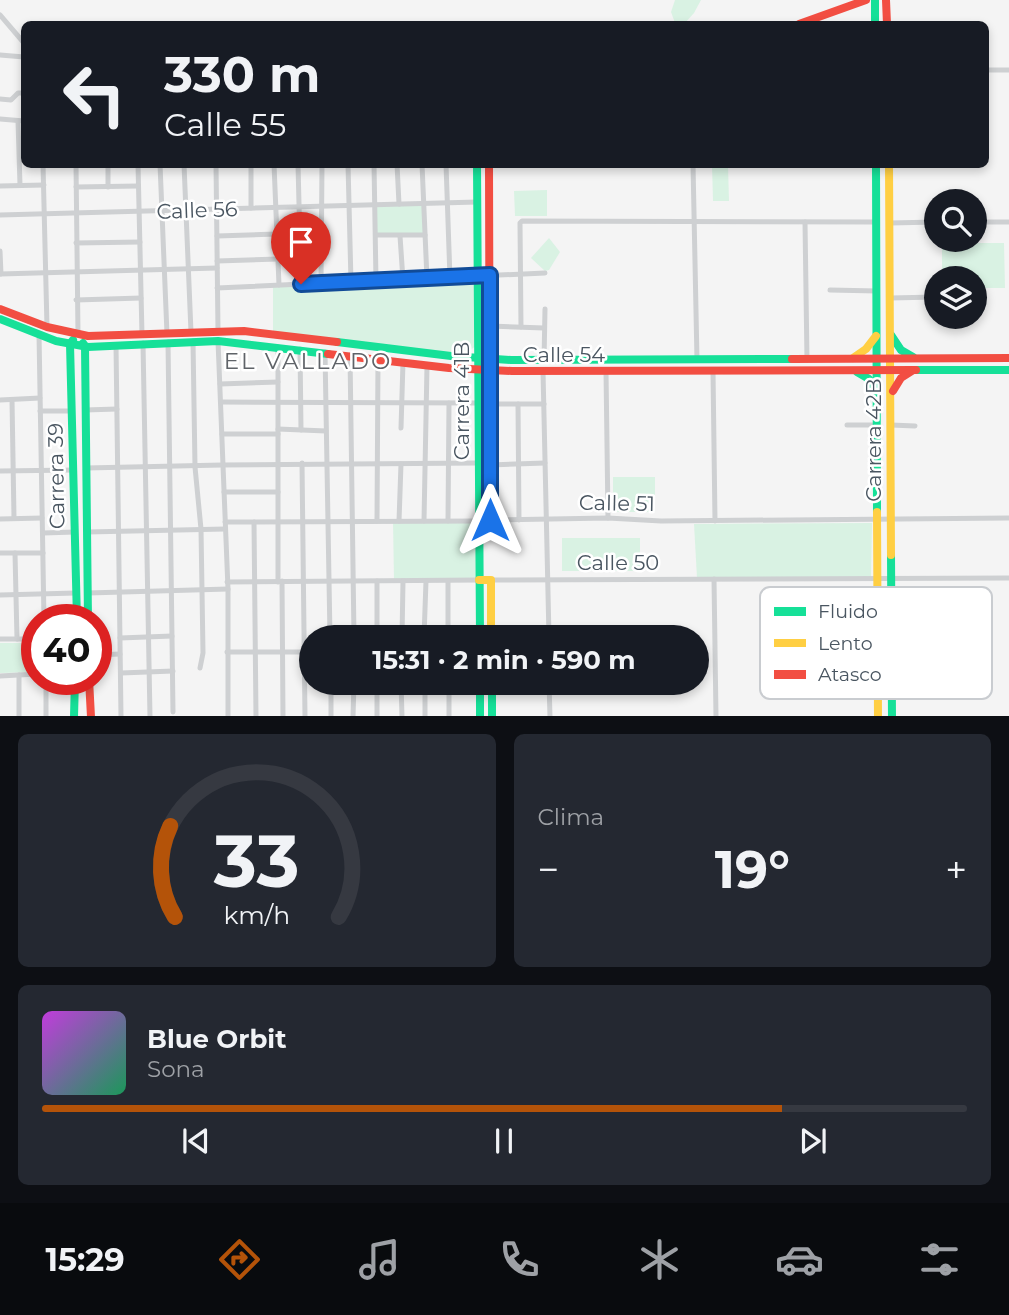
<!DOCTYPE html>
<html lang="es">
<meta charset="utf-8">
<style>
body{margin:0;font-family:Montserrat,sans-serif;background:#242831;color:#f1f3f6;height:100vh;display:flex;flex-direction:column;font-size:26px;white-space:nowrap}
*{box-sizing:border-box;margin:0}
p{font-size:23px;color:#9ea1a6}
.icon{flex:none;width:38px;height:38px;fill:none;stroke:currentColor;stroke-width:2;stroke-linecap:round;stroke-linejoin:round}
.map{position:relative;height:716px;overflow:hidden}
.panel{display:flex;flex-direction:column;gap:18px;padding:18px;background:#0d0f14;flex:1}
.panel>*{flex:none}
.top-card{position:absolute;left:21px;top:21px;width:968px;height:147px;border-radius:10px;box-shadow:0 4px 10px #0003;background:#171b24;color:#f1f3f6;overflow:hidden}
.fabs{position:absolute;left:924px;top:189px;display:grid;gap:14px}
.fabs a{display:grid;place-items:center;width:63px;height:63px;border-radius:50%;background:#171b24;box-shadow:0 4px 10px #0003;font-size:35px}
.speed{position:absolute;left:21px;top:604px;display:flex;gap:14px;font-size:35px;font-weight:700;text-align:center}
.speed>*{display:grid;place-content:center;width:91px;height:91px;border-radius:50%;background:#171b24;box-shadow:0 4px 10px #0003;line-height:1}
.speed .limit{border:10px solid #d22;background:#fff;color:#111}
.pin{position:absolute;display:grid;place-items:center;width:60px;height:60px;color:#fff;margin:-72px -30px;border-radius:50% 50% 50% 0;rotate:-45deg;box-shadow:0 0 7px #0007}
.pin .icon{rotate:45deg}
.me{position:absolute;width:77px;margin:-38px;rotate:0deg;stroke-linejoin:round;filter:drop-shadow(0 0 5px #0008)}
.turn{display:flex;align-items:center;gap:24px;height:147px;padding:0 28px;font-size:32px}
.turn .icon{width:91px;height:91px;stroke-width:2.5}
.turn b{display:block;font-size:49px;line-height:60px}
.big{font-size:52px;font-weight:700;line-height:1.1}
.panel .tile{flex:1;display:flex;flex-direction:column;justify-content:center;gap:10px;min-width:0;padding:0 24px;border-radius:10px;background:#242831}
.panel .dial{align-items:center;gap:0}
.dial svg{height:182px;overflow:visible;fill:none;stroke:#363941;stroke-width:7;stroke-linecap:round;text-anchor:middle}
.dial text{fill:#f1f3f6;stroke:none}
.song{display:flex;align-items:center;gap:21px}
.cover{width:84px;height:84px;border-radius:10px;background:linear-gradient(135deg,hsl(290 70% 55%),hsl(150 70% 35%))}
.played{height:7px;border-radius:4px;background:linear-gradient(90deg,#b45309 80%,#363941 80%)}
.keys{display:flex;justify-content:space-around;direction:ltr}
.heat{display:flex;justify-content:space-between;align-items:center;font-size:38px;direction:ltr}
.panel .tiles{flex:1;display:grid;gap:18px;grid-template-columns:1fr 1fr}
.tile:last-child{grid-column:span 2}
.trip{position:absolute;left:299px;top:625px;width:410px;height:70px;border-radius:35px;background:#171b24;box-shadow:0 4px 10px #0003;font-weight:700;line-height:70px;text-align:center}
.menu{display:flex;height:112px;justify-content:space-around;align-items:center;background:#090b0e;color:#9ea1a6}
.menu .icon{width:49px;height:49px}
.menu .on{color:#b45309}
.menu b{font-size:32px;color:#f1f3f6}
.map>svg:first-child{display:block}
.green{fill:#d9f2e3}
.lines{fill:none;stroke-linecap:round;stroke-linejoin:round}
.street{stroke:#ced0d2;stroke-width:5}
.fast{stroke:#16e098;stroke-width:8}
.slow{stroke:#ffcf43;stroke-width:8}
.jam{stroke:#f24e42;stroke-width:8}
.route-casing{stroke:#114b97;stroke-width:18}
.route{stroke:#1a73e8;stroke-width:12}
.labels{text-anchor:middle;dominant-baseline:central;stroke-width:5;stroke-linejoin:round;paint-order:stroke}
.street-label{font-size:21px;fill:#4a5661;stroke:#fff}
.neighbourhood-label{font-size:23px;letter-spacing:2px;fill:#5f6368;stroke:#fff}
.key{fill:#fff;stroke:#c9ccd0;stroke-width:2}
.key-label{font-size:19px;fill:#4a5661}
</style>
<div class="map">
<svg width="1009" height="717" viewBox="0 0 1009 717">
<rect width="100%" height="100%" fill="#f4f4f4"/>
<!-- green -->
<g class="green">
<path d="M675,0h26l-7,13 -9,10h-10l-4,-11z"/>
<path d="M712,165h16l1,36h-16z"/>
<path d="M547,190v26h-32l-1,-25z"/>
<path d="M423,203l2,32h-49l-1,-31z"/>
<path d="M549,238l11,14 -11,18 -4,1 -14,-13z"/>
<path d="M942,243h62l1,45h-30v-10h-33z"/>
<path d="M478,277l-2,69 -13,9 -190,-22v-48z"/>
<rect x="613" y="477" width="42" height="35"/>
<path d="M393,521h86v59l-85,1z"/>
<path d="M872,523l-1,54 -174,1 -3,-54z"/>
<rect x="562" y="538" width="78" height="33"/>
<path d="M0,643h36l1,29 -37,1z"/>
</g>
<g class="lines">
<!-- street -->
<g class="street">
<path d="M0,15l24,28"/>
<path d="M0,55l24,2"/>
<path d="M985,70h24"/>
<path d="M0,99l11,1 7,-7h6"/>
<path d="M0,119l24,2"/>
<path d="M18,121l2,64"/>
<path d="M43,164l4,163"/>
<path d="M76,164l2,170"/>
<path d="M108,164v23"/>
<path d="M138,164l4,171"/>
<path d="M160,164l7,170"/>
<path d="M184,164l7,168"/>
<path d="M216,164l2,166"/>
<path d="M251,164v44"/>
<path d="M274,164l5,121"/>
<path d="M298,164l3,120"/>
<path d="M348,164l3,118"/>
<path d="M374,164l2,117"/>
<path d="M397,164l2,40"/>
<path d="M422,164l5,115"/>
<path d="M446,164l4,114"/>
<path d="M693,164l4,196"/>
<path d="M0,186l44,-1"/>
<path d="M76,187l62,-1"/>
<path d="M0,215l477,-13"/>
<path d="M805,222l2,138"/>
<path d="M975,222h34"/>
<path d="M890,223l46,-1"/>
<path d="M376,235h49"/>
<path d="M217,236l59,-2"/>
<path d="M400,236l3,44"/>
<path d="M76,243l64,-1"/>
<path d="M0,251l1,23"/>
<path d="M217,261l61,-2"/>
<path d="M0,274l217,-6"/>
<path d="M321,283l1,-119"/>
<path d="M217,288l328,-15"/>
<path d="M830,290l47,1"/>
<path d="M890,298l46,-1"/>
<path d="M76,300l65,-2"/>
<path d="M490,326l54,2"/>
<path d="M521,327l-1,-104 2,-2 355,1"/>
<path d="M39,334l5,286"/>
<path d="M193,341l2,126 6,62 2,124 -3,15"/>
<path d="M218,341l10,248v128"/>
<path d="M168,342l5,370"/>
<path d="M143,343l7,374"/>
<path d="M116,345l5,372"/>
<path d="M278,347v235"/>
<path d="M300,349l1,81"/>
<path d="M325,352l5,285"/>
<path d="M350,355l4,282"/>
<path d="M544,361l1,-52"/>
<path d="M543,371l6,266"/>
<path d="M606,371l2,147"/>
<path d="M713,371l2,150"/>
<path d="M220,384l58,-2"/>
<path d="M0,400l40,-2"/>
<path d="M12,400l2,118"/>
<path d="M221,402l256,1"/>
<path d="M490,404h54"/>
<path d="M518,404l1,116"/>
<path d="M85,410l32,-1"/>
<path d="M40,411h32"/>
<path d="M847,425h30"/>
<path d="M891,425l24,1"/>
<path d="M401,428l2,-66"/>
<path d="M278,429l48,2"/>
<path d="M222,434h56"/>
<path d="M302,463l3,254"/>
<path d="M490,465l55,-2"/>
<path d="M86,468l136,-3 256,-2"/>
<path d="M0,471l74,-1"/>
<path d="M224,492h54"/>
<path d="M0,519l42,-1"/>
<path d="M490,520l118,-2 53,3 348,-3"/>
<path d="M377,521l1,-162"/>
<path d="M399,521l2,-57"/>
<path d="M424,521l3,-155"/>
<path d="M448,521l1,-118"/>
<path d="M225,522l254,-1"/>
<path d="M254,522l2,195"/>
<path d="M87,532l138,-3"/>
<path d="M43,533l32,-1"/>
<path d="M0,553h43"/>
<path d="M15,553l2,86"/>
<path d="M714,579l2,138"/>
<path d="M491,580l518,-2"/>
<path d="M282,581l1,136"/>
<path d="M227,582l252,-2"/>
<path d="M88,593l140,-4"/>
<path d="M0,595l76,-2"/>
<path d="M377,637v-56"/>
<path d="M402,637l1,-56"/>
<path d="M424,637l2,-56"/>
<path d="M448,637v-56"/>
<path d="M120,638l52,-2"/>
<path d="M0,639h37"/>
<path d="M227,652h85"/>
<path d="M96,655l24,-1"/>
<path d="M121,673l52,-2"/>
<path d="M0,676l37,-2"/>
<path d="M46,679v38"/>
<path d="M377,682v35"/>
<path d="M401,682l1,35"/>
<path d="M425,682v35"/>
<path d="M449,682v35"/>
<path d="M549,682l1,35"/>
<path d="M19,717v-42"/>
<path d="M331,717v-35"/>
<path d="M353,717l1,-35"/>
</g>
<!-- fast -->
<g class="fast">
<path d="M875,0v24"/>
<path d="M477,164l3,473"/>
<path d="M876,164l1,348"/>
<path d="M0,319l56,22 32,6 130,-6 110,13"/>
<path d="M891,335l10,15 12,7"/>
<path d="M73,340l-3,4 7,276"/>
<path d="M337,342l114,14 60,4 281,-1"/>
<path d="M83,343l2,3 3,274"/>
<path d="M916,370h93"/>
<path d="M857,372l12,7 7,13"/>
<path d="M891,555l1,162"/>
<path d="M480,682v35"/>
<path d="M492,682v35"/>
<path d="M74,717l1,-38"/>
</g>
<!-- slow -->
<g class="slow">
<path d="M889,164l2,391"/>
<path d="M853,358l13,-9 10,-13"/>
<path d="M877,512l1,205"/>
<path d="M479,580h12v57"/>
</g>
<!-- jam -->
<g class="jam">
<path d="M886,0l1,24"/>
<path d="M799,24l67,-24"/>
<path d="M0,309l47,18 41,9 156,-5 93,11"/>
<path d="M328,354l121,14 63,3 404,-1"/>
<path d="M792,359l217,-1"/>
<path d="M893,391l8,-13 11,-7"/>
<path d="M479,521l11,-1 -1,-356"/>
<path d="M89,679l2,38"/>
</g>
</g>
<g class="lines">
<defs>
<path id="route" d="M301,284l189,-9v245"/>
</defs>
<!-- route casing -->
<use href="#route" class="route-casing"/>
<!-- route -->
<use href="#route" class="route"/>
</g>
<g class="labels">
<!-- street labels -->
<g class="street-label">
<text transform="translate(197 210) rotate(-2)">Calle 56</text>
<text x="564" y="354">Calle 54</text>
<text transform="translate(461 401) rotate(-90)">Carrera 41B</text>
<text transform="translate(873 440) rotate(-90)">Carrera 42B</text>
<text transform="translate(56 476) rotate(-91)">Carrera 39</text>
<text transform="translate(617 503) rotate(1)">Calle 51</text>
<text x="618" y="562">Calle 50</text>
</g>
<!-- neighbourhood labels -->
<g class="neighbourhood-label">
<text x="308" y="361">EL VALLADO</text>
</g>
</g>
<!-- legend -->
<rect x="760" y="587" width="232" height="112" rx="10" class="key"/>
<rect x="774" y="607" width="32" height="9" fill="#16e098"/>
<rect x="774" y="639" width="32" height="8" fill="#ffcf43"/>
<rect x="774" y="670" width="32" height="9" fill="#f24e42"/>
<g class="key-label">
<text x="818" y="618">Fluido</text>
<text x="818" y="650">Lento</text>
<text x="818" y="681">Atasco</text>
</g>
</svg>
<div class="fabs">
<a><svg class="icon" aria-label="search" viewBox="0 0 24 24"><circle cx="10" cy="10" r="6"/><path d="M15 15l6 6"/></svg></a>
<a><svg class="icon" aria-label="layers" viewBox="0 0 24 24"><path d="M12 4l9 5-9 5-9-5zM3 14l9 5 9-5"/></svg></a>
</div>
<div class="speed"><div class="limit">40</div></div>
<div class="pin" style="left:301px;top:284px;background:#d93025"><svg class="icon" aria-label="arrive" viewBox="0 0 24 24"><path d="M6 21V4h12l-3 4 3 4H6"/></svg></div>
<svg class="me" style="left:490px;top:520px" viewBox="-20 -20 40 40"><path d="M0-17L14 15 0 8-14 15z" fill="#1a73e8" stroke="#fff" stroke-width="4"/></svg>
<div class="trip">15:31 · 2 min · 590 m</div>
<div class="top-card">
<div class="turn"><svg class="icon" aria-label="left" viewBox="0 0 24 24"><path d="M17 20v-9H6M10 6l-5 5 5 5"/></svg><div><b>330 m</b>Calle 55</div></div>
</div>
</div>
<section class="panel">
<div class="tiles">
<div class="tile dial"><svg viewBox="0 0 100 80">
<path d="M14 69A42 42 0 1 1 86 69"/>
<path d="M14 69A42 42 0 0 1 12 29" stroke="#b45309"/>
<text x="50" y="56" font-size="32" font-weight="700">33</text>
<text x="50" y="72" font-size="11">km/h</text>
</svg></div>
<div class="tile"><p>Clima</p>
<div class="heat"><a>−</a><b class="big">19°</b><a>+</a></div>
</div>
<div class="tile">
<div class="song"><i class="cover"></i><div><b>Blue Orbit</b><p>Sona</p></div></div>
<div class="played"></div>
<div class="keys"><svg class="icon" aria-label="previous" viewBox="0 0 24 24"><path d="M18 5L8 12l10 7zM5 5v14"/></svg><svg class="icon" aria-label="pause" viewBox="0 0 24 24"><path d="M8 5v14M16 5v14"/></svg><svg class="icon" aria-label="next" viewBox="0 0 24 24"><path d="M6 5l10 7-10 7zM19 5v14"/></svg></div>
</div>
</div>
</section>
<nav class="menu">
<b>15:29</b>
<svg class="icon on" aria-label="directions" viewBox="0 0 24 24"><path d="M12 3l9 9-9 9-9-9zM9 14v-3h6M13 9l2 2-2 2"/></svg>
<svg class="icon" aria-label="music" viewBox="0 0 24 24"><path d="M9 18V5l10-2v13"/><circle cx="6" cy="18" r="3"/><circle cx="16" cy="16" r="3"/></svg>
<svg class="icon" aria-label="phone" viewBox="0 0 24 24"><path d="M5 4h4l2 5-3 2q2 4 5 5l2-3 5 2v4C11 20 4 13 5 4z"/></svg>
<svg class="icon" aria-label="climate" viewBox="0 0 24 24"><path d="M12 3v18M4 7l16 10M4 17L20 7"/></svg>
<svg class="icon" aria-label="car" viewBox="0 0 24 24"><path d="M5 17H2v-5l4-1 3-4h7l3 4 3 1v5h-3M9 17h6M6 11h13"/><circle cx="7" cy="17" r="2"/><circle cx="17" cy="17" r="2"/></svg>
<svg class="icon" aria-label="filters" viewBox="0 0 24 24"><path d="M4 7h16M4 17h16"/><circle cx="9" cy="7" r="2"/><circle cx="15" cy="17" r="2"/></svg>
</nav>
